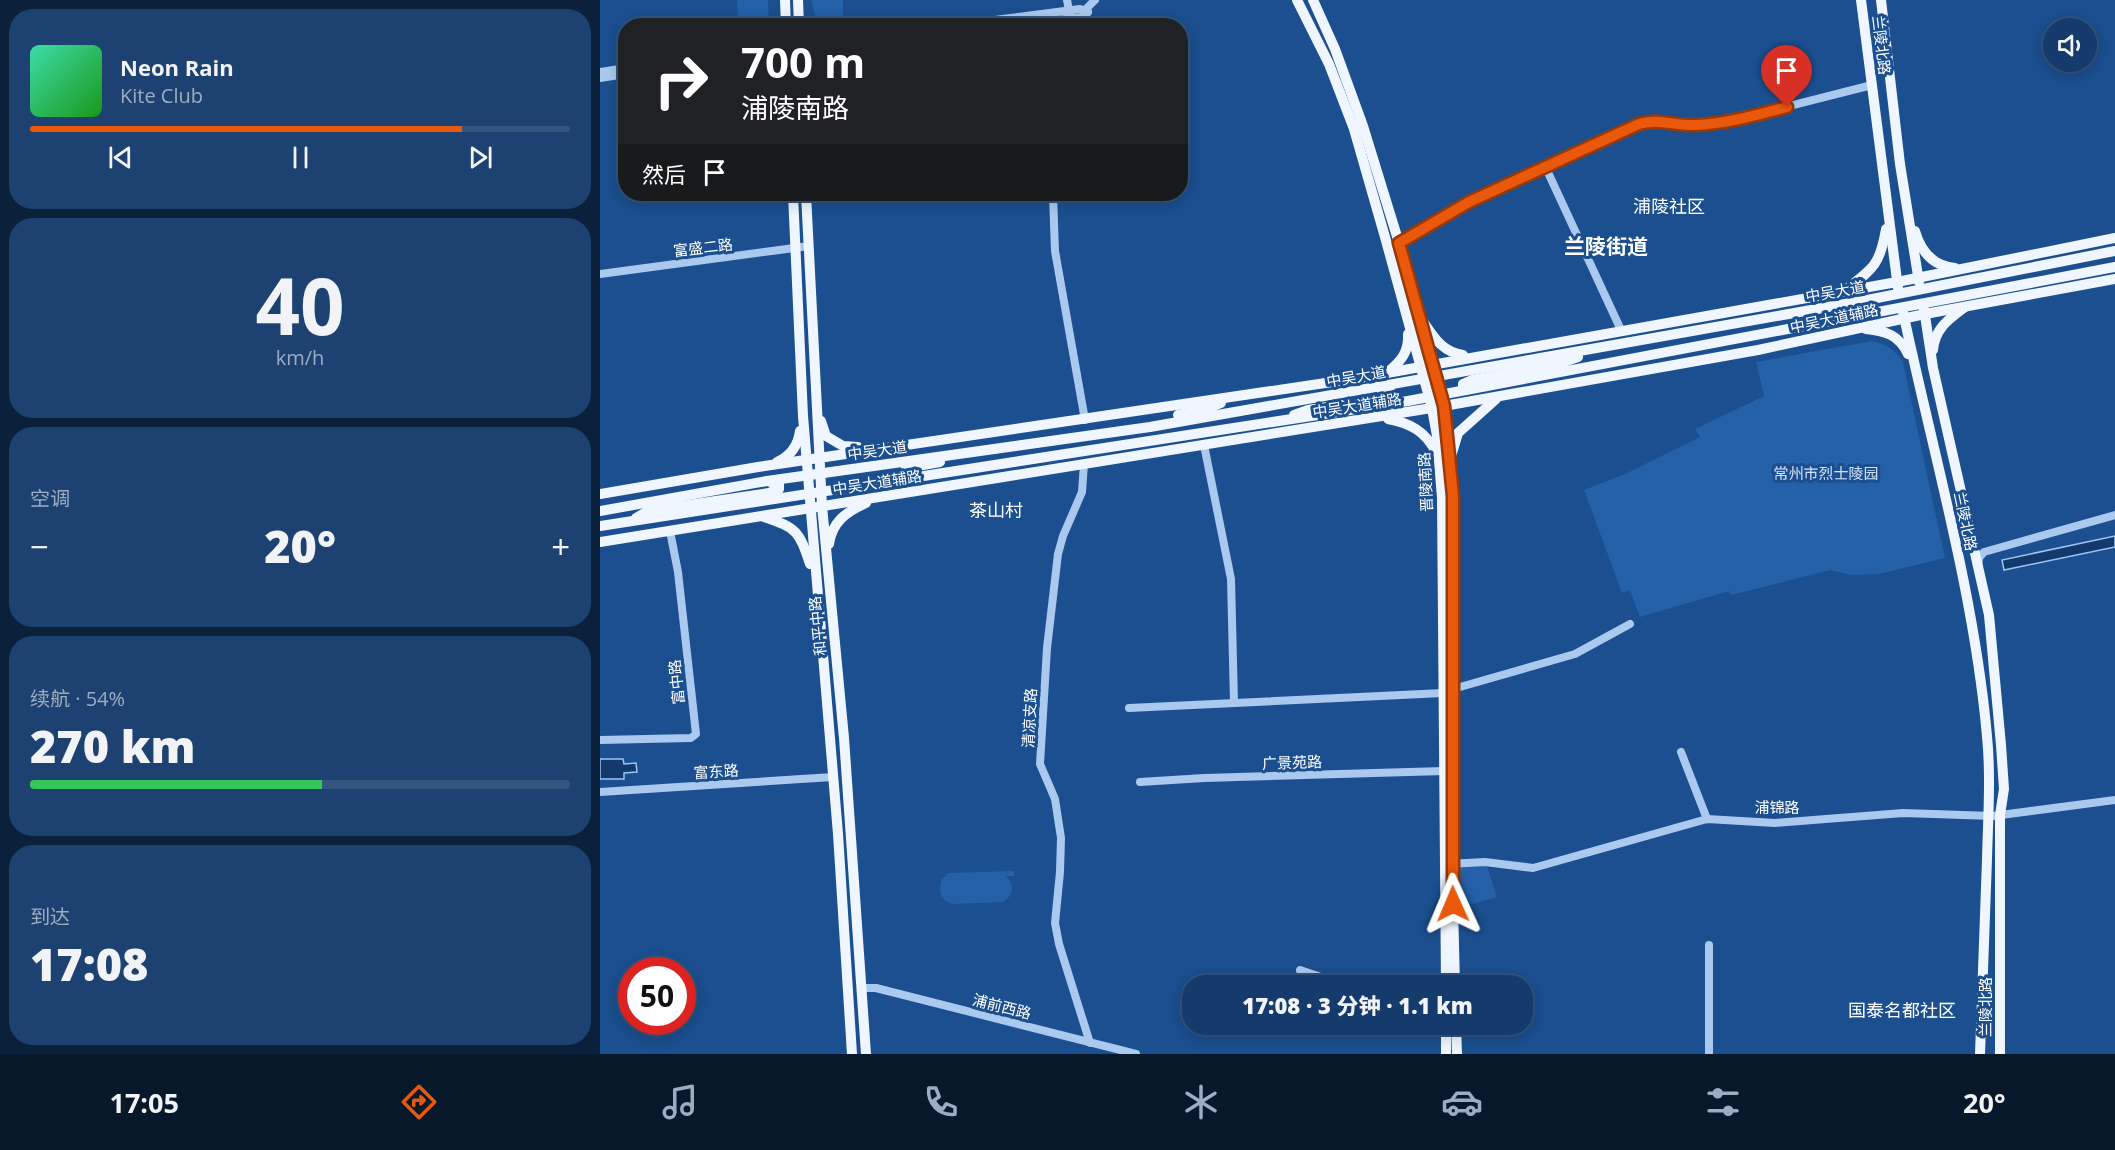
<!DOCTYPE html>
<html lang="zh">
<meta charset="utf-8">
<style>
body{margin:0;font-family:"Open Sans","Noto Sans SC",sans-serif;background:#1d4271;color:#f1f3f6;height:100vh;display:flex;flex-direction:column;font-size:22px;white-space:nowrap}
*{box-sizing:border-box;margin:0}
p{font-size:20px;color:#9dadc1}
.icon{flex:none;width:33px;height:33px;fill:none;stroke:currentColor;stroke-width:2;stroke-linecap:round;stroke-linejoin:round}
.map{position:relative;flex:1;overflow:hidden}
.side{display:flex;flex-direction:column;gap:9px;padding:9px;background:#0b203b;width:600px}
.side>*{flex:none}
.guide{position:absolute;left:18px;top:18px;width:570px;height:183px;border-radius:24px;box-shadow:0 3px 15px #0003,0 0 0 2px #33557e;background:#202124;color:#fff;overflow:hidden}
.tools{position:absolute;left:1443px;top:18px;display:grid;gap:12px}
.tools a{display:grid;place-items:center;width:54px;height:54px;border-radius:50%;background:#143b6b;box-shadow:0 3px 15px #0003,0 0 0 2px #33557e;font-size:30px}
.speed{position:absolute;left:18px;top:957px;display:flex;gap:12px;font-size:30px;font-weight:700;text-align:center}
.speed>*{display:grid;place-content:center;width:78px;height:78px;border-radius:50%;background:#143b6b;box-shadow:0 3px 15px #0003,0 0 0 2px #33557e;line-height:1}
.speed .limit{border:9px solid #d22;background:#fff;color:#111}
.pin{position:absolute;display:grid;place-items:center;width:51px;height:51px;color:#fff;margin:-62px -26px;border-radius:50% 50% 50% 0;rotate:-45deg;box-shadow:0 0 6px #0007}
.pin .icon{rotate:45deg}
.me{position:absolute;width:66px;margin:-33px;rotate:359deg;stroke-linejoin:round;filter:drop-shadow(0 0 4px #0008)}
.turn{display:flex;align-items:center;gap:21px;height:126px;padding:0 24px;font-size:27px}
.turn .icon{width:78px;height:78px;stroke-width:2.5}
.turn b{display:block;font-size:42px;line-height:51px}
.then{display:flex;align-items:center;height:57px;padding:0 24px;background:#0003;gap:12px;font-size:22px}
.big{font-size:45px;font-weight:800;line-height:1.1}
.side .card{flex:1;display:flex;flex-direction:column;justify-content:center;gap:9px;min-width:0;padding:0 21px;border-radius:24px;background:#1d4271}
.side .dial{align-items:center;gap:0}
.dial b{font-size:78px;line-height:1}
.song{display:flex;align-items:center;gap:18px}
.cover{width:72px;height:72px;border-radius:9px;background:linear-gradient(135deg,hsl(160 70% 55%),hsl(120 70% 35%))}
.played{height:6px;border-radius:3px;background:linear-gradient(90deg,#ea580c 80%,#33557e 80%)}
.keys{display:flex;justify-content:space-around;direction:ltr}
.heat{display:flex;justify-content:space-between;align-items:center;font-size:33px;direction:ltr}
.charge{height:9px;border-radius:4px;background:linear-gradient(90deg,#34c759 54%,#33557e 0)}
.trip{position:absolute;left:582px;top:975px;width:351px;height:60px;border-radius:24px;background:#143b6b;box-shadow:0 3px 15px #0003,0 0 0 2px #33557e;font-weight:800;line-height:60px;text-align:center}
.menu{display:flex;height:96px;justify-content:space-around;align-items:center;background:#08182b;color:#9dadc1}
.menu .icon{width:42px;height:42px}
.menu .on{color:#ea580c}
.menu b{font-size:27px;color:#f1f3f6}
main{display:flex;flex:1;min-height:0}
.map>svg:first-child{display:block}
.green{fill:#2461a8}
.water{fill:#123a6d;stroke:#9cc4f0;stroke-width:1.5}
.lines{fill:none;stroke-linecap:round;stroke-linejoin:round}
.minor{stroke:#a9c9ee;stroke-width:8}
.major{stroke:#f0f6ff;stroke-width:10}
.route-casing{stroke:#983908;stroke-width:15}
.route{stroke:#ea580c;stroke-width:10}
.labels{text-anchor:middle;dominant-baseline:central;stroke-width:6;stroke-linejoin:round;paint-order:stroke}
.street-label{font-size:15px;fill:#fff;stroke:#1b4f8f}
.park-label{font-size:15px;fill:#cfe3fa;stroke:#1b4f8f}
.quarter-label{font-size:18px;fill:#fff;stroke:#1b4f8f}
.district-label{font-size:21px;font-weight:bold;fill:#fff;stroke:#1b4f8f}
</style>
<main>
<section class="side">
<div class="card">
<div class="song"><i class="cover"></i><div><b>Neon Rain</b><p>Kite Club</p></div></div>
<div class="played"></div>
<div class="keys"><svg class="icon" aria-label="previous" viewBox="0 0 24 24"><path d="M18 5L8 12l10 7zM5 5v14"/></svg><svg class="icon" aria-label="pause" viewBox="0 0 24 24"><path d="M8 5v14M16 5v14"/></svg><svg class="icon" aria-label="next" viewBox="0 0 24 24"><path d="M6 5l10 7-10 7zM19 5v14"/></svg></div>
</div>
<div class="card dial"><b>40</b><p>km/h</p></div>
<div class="card"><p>空调</p>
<div class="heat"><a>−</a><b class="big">20°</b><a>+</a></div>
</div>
<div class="card"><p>续航 · 54%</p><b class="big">270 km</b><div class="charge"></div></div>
<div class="card"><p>到达</p><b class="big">17:08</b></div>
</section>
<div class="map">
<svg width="1515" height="1054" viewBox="0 0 1515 1054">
<rect width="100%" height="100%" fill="#1b4f8f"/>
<!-- green -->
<g class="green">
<path d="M137,0h31l1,25h-31z"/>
<path d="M212,0h31v25c-19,1 -30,-3 -31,-25z"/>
<path d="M1272,341c14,3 22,8 31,21l42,196 -66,16 -28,1 -21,-5 -99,25 -2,-4 -89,26 -10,-27 -8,3 -38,-103 41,-16 75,-37 -5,-8 69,-33 -8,-34z"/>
<path d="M865,865l22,1 10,31 -39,11 -2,-33 3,-7z"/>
<path d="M414,871v5h-8c9,9 8,19 -3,26l-50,2c-13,-3 -15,-14 -11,-25l6,-6z"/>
</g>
<!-- water -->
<g class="water">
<path d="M1515,536v11l-111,23 -2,-10z"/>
<path d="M0,759h23l1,5 12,-1 1,9 -13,1v6h-24z"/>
</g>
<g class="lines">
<!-- minor -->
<g class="minor">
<path d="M467,0l5,26"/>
<path d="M485,10l10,-10"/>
<path d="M347,26l133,-17 8,3"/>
<path d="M409,26l73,-9 6,-5"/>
<path d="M0,72l26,-4"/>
<path d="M0,78l26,-4"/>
<path d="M945,166l76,164"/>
<path d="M453,194l2,57 30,169"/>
<path d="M799,243l70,-41 170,-78 11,-3 41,4 31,-2 150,-38"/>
<path d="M0,274l209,-28"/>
<path d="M604,445l27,134 3,124"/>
<path d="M484,464l-2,28 -19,44 -5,18 -11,94 -7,116 15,35 6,39 -1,34 -5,51 4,21 31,99"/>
<path d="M1378,567l1,-9 5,-6 131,-37"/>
<path d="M853,689l122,-35 55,-30"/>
<path d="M529,708l314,-15"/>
<path d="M0,740l91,-2 5,-4 -18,-162 -8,-41"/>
<path d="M1081,752l26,67"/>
<path d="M540,782l64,-4 240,-7"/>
<path d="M0,792l233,-15"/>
<path d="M848,864l37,-2 48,6 174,-49 68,4 128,-10 90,3 122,-16"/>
<path d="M700,970l36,12 88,4"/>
<path d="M262,988h14l260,66"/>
<path d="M1109,1054v-109"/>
</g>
<!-- major -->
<g class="major">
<path d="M185,0l1,26"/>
<path d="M198,0l1,26"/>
<path d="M697,0l32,64 25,65 31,108 47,171 5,28 5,62 4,488"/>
<path d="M713,0l22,49 28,77 36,117 47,176 7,77 -1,367 3,123"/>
<path d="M1261,0l37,288"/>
<path d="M1281,0l19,164 19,118"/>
<path d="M193,194l10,222 35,418 14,220"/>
<path d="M206,194l16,312 22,232 22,316"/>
<path d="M1315,231c6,21 18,35 40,37"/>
<path d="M1245,290c28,-21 35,-25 41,-61"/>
<path d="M1324,309l9,59 56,247 12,130 3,44 -4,26v239"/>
<path d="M1303,312c30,141 71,280 84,424 4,41 1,82 0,123 -2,65 -5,130 -7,195"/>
<path d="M824,323c11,16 19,29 39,32"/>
<path d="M1266,329c20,2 33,6 42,25"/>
<path d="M1333,350c2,-22 16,-31 32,-43"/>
<path d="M789,371c12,-10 20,-19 19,-37"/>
<path d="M866,388l-3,-1v-3l9,-4 86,-16 20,-7"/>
<path d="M771,401l10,-2 9,-5v-4l-10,-2"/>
<path d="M578,415l29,-6 14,-6"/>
<path d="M694,415l14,-5 33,-5"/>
<path d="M788,419c22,4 37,12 48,33"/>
<path d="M221,421l5,15 17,10 15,1"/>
<path d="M852,453l6,-20 38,-34"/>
<path d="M177,462c14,-6 21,-16 23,-31"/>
<path d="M306,468l34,-6"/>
<path d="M0,494l158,-27 601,-89 538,-96 218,-44"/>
<path d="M0,511l167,-30 383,-54 712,-126 253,-50"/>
<path d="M164,517c33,11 35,14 46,47"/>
<path d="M36,518l12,-7 121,-18 10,-4v-4l-11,-4"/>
<path d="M0,526l808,-125 707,-134"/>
<path d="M0,542l844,-136 314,-56 167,-36 190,-35"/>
<path d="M229,544c3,-22 17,-32 37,-41"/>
<path d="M846,1024v30"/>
<path d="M856,1024l1,30"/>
</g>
</g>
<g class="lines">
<defs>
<path id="route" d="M853,904v-408l-9,-90 -45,-163 70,-41 170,-78c20,-6 36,2 56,1 31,-1 61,-10 92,-18"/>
</defs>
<!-- route casing -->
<use href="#route" class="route-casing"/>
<!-- route -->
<use href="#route" class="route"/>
</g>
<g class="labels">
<!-- street labels -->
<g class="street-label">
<text transform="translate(1282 45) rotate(83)">兰陵北路</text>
<text transform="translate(103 247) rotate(-7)">富盛二路</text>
<text transform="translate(1235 291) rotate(-10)">中吴大道</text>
<text transform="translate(1234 318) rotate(-12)">中吴大道辅路</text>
<text transform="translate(756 376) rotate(-10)">中吴大道</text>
<text transform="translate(757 405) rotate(-9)">中吴大道辅路</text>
<text transform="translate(277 450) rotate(-8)">中吴大道</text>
<text transform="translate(277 482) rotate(-9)">中吴大道辅路</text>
<text transform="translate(825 482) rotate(-93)">晋陵南路</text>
<text transform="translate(1366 521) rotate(78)">兰陵北路</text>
<text transform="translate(217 626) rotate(-96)">和平中路</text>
<text transform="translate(76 682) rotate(-96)">富中路</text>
<text transform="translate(429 718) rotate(-87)">清凉支路</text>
<text transform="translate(692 762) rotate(-2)">广景苑路</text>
<text transform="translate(116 771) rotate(-4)">富东路</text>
<text x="1177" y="807">浦锦路</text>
<text transform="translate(402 1006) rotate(14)">浦前西路</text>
<text transform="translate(1385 1007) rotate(-90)">兰陵北路</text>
</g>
<!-- park labels -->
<g class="park-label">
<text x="1226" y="473">常州市烈士陵园</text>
</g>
<!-- quarter labels -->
<g class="quarter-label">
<text x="1069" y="206">浦陵社区</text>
<text x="396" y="510">茶山村</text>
<text x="1302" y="1010">国泰名都社区</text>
</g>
<!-- district labels -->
<g class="district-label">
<text x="1006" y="246">兰陵街道</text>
</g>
</g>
</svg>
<div class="tools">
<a><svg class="icon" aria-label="sound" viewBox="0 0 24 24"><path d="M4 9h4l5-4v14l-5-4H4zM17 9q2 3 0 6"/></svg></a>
</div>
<div class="speed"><div class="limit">50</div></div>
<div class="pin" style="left:1187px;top:107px;background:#d93025"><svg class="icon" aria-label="arrive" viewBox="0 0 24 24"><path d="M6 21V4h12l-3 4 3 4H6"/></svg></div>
<svg class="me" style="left:853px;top:904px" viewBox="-20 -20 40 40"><path d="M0-17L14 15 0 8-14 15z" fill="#ea580c" stroke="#fff" stroke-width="4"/></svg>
<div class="trip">17:08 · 3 分钟 · 1.1 km</div>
<div class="guide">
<div class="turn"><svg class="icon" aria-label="right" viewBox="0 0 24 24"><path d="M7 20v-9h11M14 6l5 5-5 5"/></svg><div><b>700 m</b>浦陵南路</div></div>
<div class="then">然后<svg class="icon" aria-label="arrive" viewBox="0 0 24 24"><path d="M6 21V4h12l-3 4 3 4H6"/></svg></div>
</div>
</div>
</main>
<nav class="menu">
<b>17:05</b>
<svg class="icon on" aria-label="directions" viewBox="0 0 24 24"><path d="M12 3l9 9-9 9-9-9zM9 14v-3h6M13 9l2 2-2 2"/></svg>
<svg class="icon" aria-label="music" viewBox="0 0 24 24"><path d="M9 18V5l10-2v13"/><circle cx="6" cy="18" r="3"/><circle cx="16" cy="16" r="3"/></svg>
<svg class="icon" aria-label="phone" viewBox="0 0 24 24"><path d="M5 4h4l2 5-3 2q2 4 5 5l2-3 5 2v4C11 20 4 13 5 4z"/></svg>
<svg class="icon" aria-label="climate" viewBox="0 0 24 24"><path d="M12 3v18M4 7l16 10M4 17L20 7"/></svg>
<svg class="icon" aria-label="car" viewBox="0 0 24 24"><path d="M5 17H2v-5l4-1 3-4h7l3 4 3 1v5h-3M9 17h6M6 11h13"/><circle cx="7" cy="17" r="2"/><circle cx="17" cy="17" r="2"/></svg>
<svg class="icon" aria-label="filters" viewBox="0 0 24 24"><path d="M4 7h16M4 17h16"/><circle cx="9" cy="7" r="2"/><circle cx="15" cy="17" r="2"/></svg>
<b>20°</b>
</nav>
